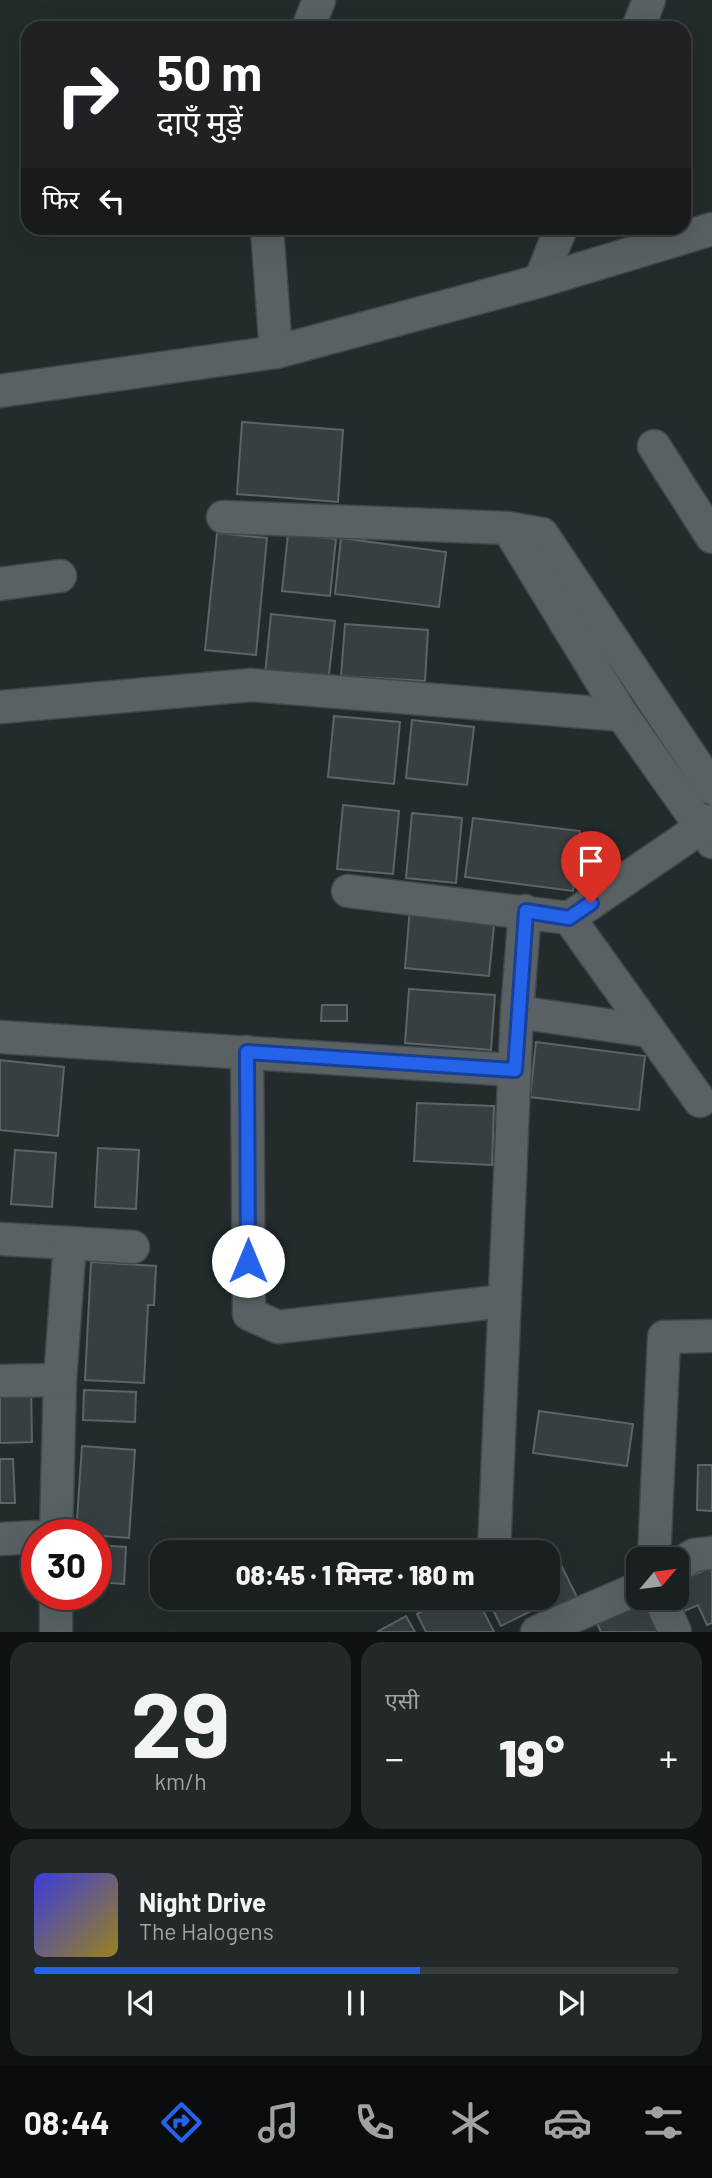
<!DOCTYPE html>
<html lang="hi">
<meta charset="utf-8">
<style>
body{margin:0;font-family:Barlow,"Noto Sans Devanagari",sans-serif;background:#23282a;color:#f1f3f6;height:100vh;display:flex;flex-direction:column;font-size:26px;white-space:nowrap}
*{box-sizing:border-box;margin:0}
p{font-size:23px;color:#9fa3a5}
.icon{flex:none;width:38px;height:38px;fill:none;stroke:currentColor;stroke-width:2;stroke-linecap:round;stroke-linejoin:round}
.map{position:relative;height:1632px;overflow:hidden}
.sheet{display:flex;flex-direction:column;gap:10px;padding:10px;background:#0e1213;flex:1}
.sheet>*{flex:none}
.hud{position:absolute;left:21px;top:21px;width:670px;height:214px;border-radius:21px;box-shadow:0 7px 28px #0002,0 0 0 2px #383e40;background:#202124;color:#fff;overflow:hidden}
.needle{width:46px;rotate:61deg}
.buttons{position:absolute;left:626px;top:1547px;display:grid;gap:14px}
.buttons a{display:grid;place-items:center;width:63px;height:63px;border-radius:14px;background:#1a2022;box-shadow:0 7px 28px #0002,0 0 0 2px #383e40;font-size:35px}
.speed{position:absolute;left:21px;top:1519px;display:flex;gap:14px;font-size:35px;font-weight:700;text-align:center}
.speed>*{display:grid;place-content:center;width:91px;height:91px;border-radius:50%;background:#1a2022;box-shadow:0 7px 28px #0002,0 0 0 2px #383e40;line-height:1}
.speed .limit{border:10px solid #d22;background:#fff;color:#111}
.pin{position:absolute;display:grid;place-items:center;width:60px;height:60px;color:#fff;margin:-72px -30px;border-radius:50% 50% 50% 0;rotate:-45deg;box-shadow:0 0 7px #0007}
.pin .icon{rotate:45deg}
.me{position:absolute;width:77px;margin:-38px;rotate:0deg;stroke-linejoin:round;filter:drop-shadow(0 0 5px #0008)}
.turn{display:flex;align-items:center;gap:24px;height:147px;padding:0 21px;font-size:32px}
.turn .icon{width:91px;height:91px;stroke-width:2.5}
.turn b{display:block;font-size:49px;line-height:60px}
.then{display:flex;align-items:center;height:66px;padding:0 21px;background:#0003;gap:14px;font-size:26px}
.big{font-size:52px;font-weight:800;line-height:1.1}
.sheet .tile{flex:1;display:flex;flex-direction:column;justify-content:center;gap:10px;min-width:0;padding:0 24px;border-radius:21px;background:#23282a}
.sheet .dial{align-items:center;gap:0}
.dial b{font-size:91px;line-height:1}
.song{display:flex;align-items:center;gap:21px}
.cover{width:84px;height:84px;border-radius:10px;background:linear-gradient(135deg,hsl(240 70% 55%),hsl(50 70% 35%))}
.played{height:7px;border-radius:4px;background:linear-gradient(90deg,#2563eb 60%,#383e40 60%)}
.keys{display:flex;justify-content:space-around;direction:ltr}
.heat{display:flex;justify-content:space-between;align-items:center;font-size:38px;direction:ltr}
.sheet .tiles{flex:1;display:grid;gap:10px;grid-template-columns:1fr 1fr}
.tile:last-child{grid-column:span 2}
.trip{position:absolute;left:150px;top:1540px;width:410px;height:70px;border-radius:21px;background:#1a2022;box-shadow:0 7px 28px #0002,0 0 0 2px #383e40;font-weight:800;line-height:70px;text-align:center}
.tab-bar{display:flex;height:112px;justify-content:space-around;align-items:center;background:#0a0d0e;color:#9fa3a5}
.tab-bar .icon{width:49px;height:49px}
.tab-bar .on{color:#2563eb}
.tab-bar b{font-size:32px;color:#f1f3f6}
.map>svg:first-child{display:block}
.building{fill:#383f42;stroke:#5c6467;stroke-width:2}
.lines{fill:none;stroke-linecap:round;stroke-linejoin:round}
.minor-casing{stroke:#42484a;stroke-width:35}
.minor{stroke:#596164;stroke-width:32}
.route-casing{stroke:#184099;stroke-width:18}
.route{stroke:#2563eb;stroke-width:12}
</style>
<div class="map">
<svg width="712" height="1632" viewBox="0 0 712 1632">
<rect width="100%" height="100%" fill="#232b2d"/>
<!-- building -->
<g class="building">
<path d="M242,422l101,8 -5,72 -101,-8z"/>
<path d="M217,533l50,5 -11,117 -51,-5z"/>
<path d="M288,534l48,5 -6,57 -48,-5z"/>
<path d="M341,538l105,14 -7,55 -104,-13z"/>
<path d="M271,614l64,7 -7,62 -63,-8z"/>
<path d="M345,624l83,6 -3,51 -84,-5z"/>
<path d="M334,716l66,6 -6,62 -66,-7z"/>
<path d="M412,720l62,7 -7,58 -61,-7z"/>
<path d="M343,805l56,6 -6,63 -56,-5z"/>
<path d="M412,813l50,5 -6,65 -50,-5z"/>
<path d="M473,818l107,13 -7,60 -108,-14z"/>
<path d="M410,908l85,8 -6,60 -84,-8z"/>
<path d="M409,989l86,6 -4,55 -86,-7z"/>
<path d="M322,1005h25v16h-26z"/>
<path d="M536,1042l109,14 -6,54 -109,-13z"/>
<path d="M0,1060l64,7 -6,69 -58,-6z"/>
<path d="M417,1103l77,3 -2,59 -78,-4z"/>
<path d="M98,1148l41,2 -3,59 -41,-2z"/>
<path d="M15,1150l41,3 -4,54 -41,-3z"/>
<path d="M91,1262l65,4 -2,39h-6l-4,78 -59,-3z"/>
<path d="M0,1384h31l1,58 -32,1z"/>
<path d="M84,1390l52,2 -1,30 -52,-2z"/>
<path d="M539,1411l94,13 -6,42 -94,-13z"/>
<path d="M82,1446l53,4 -6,88 -53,-4z"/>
<path d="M0,1459h13l2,44h-15z"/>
<path d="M698,1465h14v46l-15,-1z"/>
<path d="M96,1545l30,2 -2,37 -28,-2z"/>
<path d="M556,1555l21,42 -36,18 -4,-7 -36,18 -14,-28h61v-39z"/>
<path d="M712,1567v56l-5,2 -9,-20 -16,7 -7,-14 2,-16z"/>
<path d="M449,1598h28l17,34h-68l-9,-18z"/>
<path d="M642,1598l24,34h-65l-5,-11z"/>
<path d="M406,1616l9,16h-38z"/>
</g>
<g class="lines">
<defs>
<g id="minor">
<path d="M308,28l11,-28"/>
<path d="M638,28l11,-28"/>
<path d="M267,228l9,124"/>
<path d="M540,281l21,-53"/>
<path d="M0,391l276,-39 264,-71 172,-52"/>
<path d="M654,446l58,91"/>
<path d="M223,517l285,11 34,6 170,254"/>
<path d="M508,528l114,187 90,127"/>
<path d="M0,584l60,-8"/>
<path d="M0,707l251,-22 371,30"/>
<path d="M348,891l221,27 143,-98"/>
<path d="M569,918l131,183"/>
<path d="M517,1012l132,19"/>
<path d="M0,1037l515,33"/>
<path d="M247,1052l2,262 29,13 226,-26"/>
<path d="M0,1239l70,4 -10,137 -4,155"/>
<path d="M70,1243l63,4"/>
<path d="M0,1381l60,-1"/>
<path d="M0,1539l37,-2"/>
<path d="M494,1552l23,-540 8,-101"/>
<path d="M654,1559l10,-222 48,-1"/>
<path d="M677,1566l17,-11 18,-2"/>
<path d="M56,1594v38"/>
<path d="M660,1598l15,34"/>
<path d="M537,1632l102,-44"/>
</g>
</defs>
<!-- minor casing -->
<use href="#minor" class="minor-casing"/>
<!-- minor -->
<use href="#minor" class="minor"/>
</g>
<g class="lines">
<defs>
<path id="route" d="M248,1261l-1,-209 268,18 11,-159 43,7 22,-15"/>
</defs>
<!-- route casing -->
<use href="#route" class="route-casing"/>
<!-- route -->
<use href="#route" class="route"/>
</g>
</svg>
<div class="buttons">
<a><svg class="needle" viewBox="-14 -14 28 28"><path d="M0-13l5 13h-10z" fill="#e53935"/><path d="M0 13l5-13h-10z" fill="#9fa3a5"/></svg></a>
</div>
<div class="speed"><div class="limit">30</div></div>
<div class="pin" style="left:591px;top:903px;background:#d93025"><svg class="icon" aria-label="arrive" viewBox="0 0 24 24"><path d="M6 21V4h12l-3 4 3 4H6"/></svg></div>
<svg class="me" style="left:248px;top:1261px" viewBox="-20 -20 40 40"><circle r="19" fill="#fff"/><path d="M0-13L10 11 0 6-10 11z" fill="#2563eb"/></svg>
<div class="trip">08:45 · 1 मिनट · 180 m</div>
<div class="hud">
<div class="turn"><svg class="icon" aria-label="right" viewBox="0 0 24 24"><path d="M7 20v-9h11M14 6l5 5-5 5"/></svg><div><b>50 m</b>दाएँ मुड़ें</div></div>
<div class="then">फिर<svg class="icon" aria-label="left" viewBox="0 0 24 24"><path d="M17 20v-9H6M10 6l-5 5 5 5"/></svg></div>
</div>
</div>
<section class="sheet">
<div class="tiles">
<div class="tile dial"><b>29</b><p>km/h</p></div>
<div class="tile"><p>एसी</p>
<div class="heat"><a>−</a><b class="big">19°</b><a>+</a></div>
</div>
<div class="tile">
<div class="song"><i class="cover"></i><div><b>Night Drive</b><p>The Halogens</p></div></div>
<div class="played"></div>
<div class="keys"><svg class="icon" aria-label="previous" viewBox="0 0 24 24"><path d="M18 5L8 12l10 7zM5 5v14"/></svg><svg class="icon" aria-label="pause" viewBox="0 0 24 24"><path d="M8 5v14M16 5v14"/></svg><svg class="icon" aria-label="next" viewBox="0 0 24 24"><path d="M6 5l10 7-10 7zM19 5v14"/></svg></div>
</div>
</div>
</section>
<nav class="tab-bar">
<b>08:44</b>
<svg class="icon on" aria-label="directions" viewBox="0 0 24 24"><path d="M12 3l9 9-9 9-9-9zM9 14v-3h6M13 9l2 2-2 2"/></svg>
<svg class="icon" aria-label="music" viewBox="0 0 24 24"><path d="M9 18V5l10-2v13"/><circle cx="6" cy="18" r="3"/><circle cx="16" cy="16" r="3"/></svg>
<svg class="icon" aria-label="phone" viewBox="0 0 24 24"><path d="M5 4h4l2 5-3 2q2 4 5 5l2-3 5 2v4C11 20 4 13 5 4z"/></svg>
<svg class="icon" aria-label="climate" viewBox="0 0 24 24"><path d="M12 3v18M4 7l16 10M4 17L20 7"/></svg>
<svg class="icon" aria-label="car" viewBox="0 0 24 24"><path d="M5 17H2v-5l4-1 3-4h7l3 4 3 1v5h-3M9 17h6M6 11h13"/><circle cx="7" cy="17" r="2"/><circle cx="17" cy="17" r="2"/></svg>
<svg class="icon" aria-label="filters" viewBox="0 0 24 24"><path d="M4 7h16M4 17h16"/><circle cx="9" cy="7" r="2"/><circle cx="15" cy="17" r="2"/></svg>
</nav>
